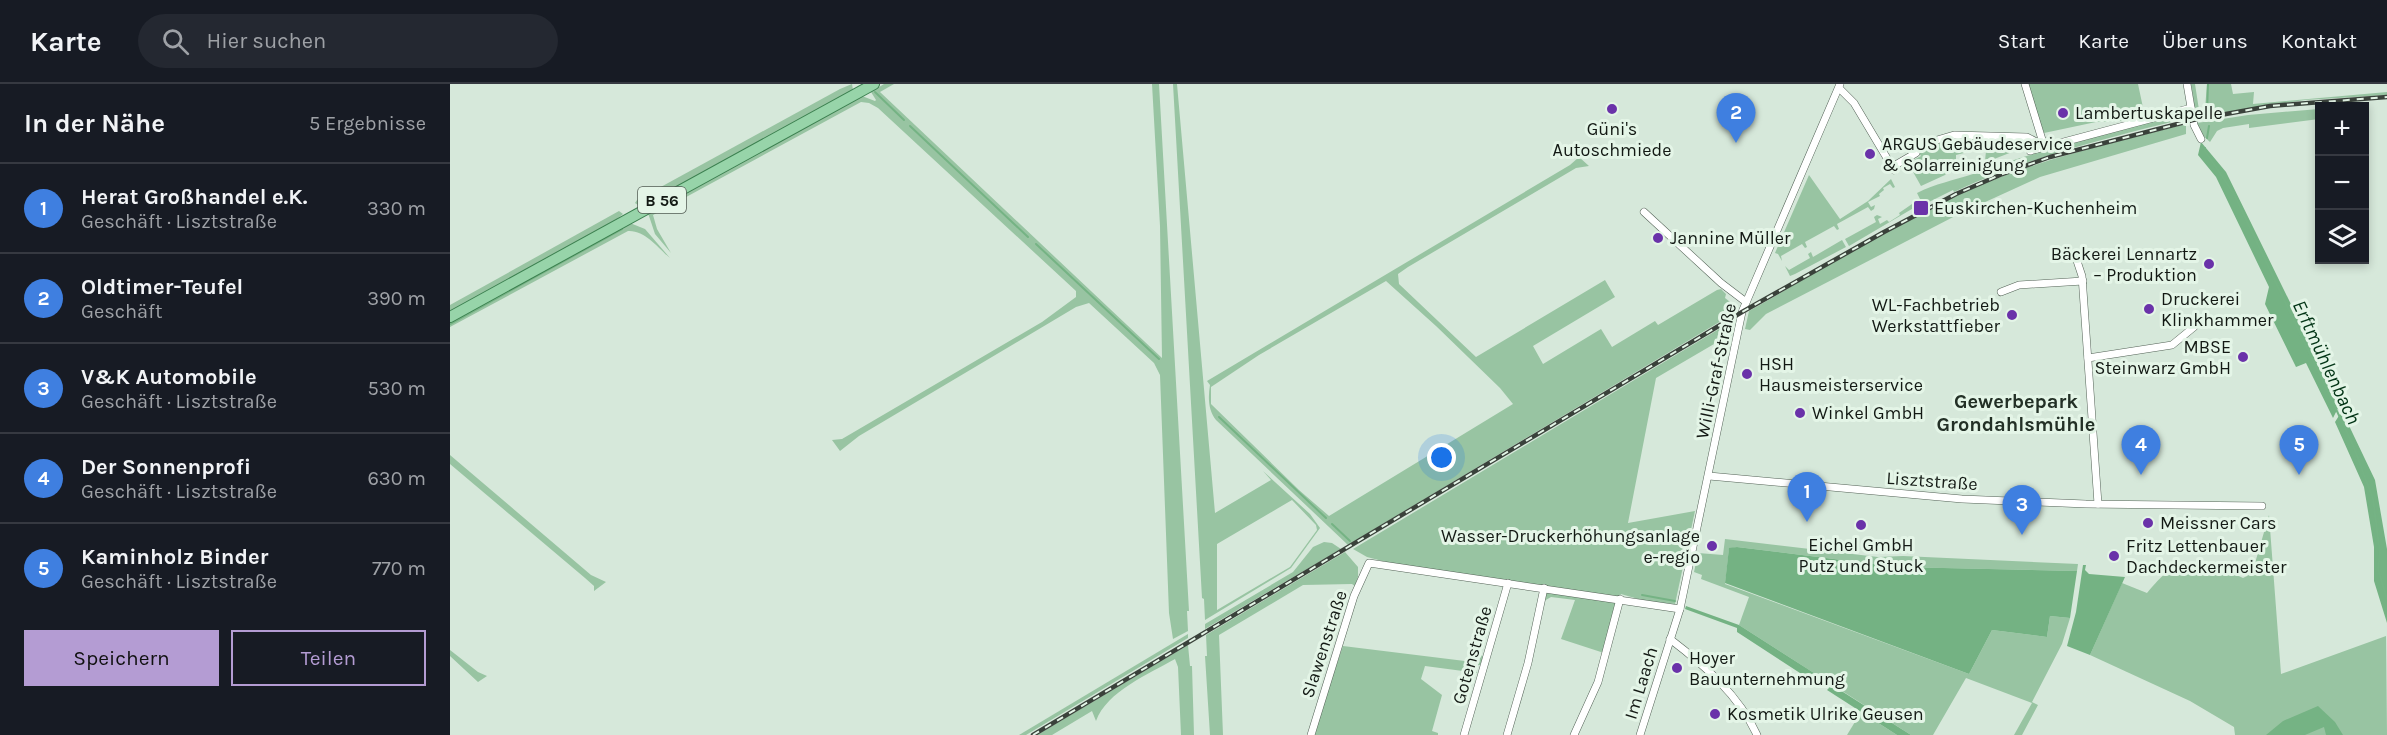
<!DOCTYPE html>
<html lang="de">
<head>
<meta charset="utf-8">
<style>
  :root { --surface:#171b24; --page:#242831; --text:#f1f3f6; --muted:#9ea1a6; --line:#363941; --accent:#b49cd3 }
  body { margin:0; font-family:Karla,sans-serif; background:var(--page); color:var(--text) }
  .controls { position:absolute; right:18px; top:18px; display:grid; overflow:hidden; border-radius:0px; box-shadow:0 3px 9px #0003 }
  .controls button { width:54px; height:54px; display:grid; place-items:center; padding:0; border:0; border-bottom:2px solid var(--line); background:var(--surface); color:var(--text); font:30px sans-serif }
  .you { position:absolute; left:992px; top:374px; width:21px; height:21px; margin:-15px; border:4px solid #fff; border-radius:50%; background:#1a73e8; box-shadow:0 0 0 9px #1a73e833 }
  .badge { display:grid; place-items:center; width:39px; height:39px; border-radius:50%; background:var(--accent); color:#fff; font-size:20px; font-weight:700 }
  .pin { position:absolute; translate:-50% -50px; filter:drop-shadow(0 2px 3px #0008) }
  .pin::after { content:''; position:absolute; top:32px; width:21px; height:18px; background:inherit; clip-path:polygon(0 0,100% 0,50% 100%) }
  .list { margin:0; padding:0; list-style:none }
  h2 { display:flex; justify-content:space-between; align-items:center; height:78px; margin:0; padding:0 24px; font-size:26px }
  h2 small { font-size:20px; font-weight:400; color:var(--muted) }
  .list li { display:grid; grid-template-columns:39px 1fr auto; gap:18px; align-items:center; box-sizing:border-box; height:90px; padding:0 24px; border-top:2px solid var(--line) }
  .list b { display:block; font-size:22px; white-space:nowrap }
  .list p { margin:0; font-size:20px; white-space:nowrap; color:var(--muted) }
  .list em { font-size:20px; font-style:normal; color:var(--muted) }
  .actions { display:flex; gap:12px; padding:18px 24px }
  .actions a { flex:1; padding:14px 0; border:2px solid var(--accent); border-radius:0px; text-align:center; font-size:21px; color:var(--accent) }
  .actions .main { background:var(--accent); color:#111 }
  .icon { flex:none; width:33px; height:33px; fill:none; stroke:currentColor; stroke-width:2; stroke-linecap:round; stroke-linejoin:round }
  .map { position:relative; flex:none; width:1937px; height:651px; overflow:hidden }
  header { display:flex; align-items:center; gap:36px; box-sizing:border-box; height:84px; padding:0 30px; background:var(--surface); border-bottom:2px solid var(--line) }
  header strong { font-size:28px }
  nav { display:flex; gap:33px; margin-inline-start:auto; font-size:21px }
  .search { width:420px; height:54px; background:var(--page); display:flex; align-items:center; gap:15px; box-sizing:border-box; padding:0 21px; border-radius:33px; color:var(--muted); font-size:22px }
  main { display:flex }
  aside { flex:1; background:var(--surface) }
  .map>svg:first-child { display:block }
  .green { fill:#98c4a2; fill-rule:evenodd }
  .forest { fill:#74b283 }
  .water { fill:#75b384 }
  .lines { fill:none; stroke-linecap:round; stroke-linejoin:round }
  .stream { stroke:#75b384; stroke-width:2 }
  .minor-casing { stroke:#536256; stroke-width:8 }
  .primary-casing { stroke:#3c8050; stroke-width:12 }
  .minor { stroke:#fff; stroke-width:7 }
  .primary { stroke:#97d4a9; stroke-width:10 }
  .rail-casing { stroke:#3a423b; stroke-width:4.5 }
  .rail { stroke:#e4f5e7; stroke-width:2; stroke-dasharray:7; stroke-linecap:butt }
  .poi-dot { fill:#6a32a9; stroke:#e4f5e7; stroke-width:2 }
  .labels { text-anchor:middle; stroke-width:6; stroke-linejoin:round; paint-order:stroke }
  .shield { fill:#e4f5e7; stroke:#525b53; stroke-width:1.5 }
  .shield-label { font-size:16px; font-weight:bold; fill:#131914 }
  .poi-label { font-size:18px; fill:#131914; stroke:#e4f5e7; text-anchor:start }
  .street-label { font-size:18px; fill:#131914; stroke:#e4f5e7 }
  .water-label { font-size:20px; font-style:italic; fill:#023415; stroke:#e4f5e7 }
  .neighbourhood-label { font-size:20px; font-weight:bold; fill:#233026; stroke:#e4f5e7 }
</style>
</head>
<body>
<header>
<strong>Karte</strong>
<div class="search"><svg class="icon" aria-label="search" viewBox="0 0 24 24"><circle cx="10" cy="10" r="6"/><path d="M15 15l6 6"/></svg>Hier suchen</div>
<nav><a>Start</a><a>Karte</a><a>Über uns</a><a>Kontakt</a></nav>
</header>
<main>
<aside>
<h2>In der Nähe<small>5 Ergebnisse</small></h2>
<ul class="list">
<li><span class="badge" style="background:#3f7fe0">1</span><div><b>Herat Großhandel e.K.</b><p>Geschäft · Lisztstraße</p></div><em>330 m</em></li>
<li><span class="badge" style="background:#3f7fe0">2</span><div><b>Oldtimer-Teufel</b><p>Geschäft</p></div><em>390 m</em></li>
<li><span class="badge" style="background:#3f7fe0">3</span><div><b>V&amp;K Automobile</b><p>Geschäft · Lisztstraße</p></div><em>530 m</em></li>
<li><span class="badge" style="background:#3f7fe0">4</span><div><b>Der Sonnenprofi</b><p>Geschäft · Lisztstraße</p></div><em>630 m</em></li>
<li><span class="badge" style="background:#3f7fe0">5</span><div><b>Kaminholz Binder</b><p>Geschäft · Lisztstraße</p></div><em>770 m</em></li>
</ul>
<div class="actions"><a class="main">Speichern</a><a>Teilen</a></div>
</aside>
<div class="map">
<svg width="1937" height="651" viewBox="0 0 1937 651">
  <rect width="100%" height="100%" fill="#d6e8da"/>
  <!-- green -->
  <g class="green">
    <path d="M402,0L403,6L195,120L188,121L185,119L187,116L390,5Z"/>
    <path d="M434,0H444L430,8L712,274L710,142L702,0H709L739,527H737L738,547L723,555L719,529L710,291L704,279L639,219L626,223L409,352L390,367L382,356L392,355L592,238L626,213V207L428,24L419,19L411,18L203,131L207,145L221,169L205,150L198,129L412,12L425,17L426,16L421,8Z"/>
    <path d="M723,0H727L765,429L821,396L813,387L860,430L870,444L841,484L755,536L754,515L752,514ZM842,416L866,441L867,446L840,483L767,526V460Z"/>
    <path d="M1577,0H1688L1695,33L1663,38H1646L1594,49Z"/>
    <path d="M1741,0H1745L1749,26L1755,25L1757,0H1781L1783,10L1804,8L1803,20L1937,8V11L1855,16L1747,33L1746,32Z"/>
    <path d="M1869,25V35L1799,44V40L1773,44L1767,47L1760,58L1751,50L1747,39L1798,31Z"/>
    <path d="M1728,30L1734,31L1737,34C1658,54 1578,73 1504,108L1503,106L1473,121L1467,109C1485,100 1504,96 1523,90C1590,66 1659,48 1728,30Z"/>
    <path d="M1736,40V50L1590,93L1509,130L1316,230L1300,246L1295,245L1299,227C1375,184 1451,134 1531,101C1597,73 1667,58 1736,40Z"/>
    <path d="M1485,52L1487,59L1504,54L1535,55L1537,64L1552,63L1551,55L1578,56L1580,61L1539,77H1535L1536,67L1533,62H1520L1514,69L1506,71V79L1495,91L1471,102L1458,79L1471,72L1465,63Z"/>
    <path d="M1129,73L1139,82L1126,84L958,183L948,190L949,200L1026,273L1155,196L1165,213L1083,262L1093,280L1151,245L1162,263L1205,237L1208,241L1267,206L1271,205L1276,210L1275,214L1284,221L1286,228L898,461L766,336C758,326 758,313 760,301L757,297L1120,81ZM936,197L986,242L1050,304L1063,320L879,432L849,406L761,320V303L809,271Z"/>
    <path d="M1359,91L1390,135L1418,117L1441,95L1445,103L1443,104L1440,100L1433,104L1434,106L1429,110L1430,112L1418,118L1421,123L1425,121L1424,125L1421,127L1418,123L1387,140L1389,145L1387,146L1384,142L1355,158L1357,163L1355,164L1352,160L1331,172L1332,177L1328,170L1325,169Z"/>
    <path d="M1462,120L1463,123L1467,122L1399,162L1395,155L1426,138L1424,133L1427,131L1432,133L1428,135L1430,140L1437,136L1439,138L1450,131L1449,129Z"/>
    <path d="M169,127L173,130L167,135L0,227V221Z"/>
    <path d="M180,139L195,145L220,174C208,164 195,146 178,147L0,243V238L17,228Z"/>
    <path d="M1392,156L1396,163L1345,190L1340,192L1335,182L1339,186L1360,174L1358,170L1361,168L1363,173Z"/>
    <path d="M1284,236L1281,253H1276L1206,294L1178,439L1245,427L1225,520L1195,517L1171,510L1170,513L940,479L917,473L903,465Z"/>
    <path d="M0,371L141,491L156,498L144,507V502L135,494L0,380Z"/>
    <path d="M1819,431L1831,590L1936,552L1937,651H1785L1784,643L1740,617L1640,571L1672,499L1697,509C1705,500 1717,484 1729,482C1751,476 1773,485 1793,494L1797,492L1800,484L1803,486Z"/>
    <path d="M1275,455L1428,473L1453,472L1628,480L1627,487L1448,483L1287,463L1279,465L1275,500L1519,590L1542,546L1597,553L1600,532L1620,534L1612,560L1582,618L1588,621L1572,651H1564L1582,619L1516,594L1483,651H1461L1289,541L1299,513L1251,495L1252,491L1244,488L1248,469L1273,471Z"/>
    <path d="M874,458L882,459L891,465L755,545V540L843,488L863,463Z"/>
    <path d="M895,468L908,483V493L905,502L902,500L853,501L769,551L773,651H760L755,572H757L756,551Z"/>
    <path d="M1099,507L1164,518L1166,521L1154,569L1111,555L1125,516L1101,513L1094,517L1096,509Z"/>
    <path d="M738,550V554L576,651H569Z"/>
    <path d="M738,561L740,582H742L744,651H731L728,583L725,575C699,590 657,607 646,637L642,627L602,651H587Z"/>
    <path d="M893,562L1023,578L1032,571L1033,574L1030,581L1019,582L1028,589L975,582L971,595L992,611L982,647L988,649V651H865L864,647Z"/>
    <path d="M0,566L28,588L37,592L28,598L0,572Z"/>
    <path d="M1411,628L1447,651H1397Z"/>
  </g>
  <!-- forest -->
  <g class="forest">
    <path d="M1751,58L1776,88L1890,320L1883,334L1856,279L1846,283L1815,220L1819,203L1766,93L1748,71Z"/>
    <path d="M1892,327L1925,396L1937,465V539L1924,497V463L1914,403L1885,338Z"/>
    <path d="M1287,463L1448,483L1627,487L1620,534L1600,532L1597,553L1542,546L1519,590L1275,499L1279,464Z"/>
    <path d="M1633,481H1636L1635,486L1639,490L1675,493L1640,571L1617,562L1626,528Z"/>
    <path d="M1236,522L1289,541L1375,596L1370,602L1287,548V544L1235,525Z"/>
    <path d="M1382,601L1461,651H1447L1377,606Z"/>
  </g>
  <!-- water -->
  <path class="water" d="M1868,622L1885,638L1893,651H1876L1874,643L1855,651H1816L1833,637Z"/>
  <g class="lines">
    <!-- stream -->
    <g class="stream">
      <path d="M425,8L454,36"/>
      <path d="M1757,29L1758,0"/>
      <path d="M460,42L578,153"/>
      <path d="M1757,54L1759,42"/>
      <path d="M1755,64V67L1784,110L1903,361L1923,415L1930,469L1928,485L1937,515"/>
      <path d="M586,160L709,275"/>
      <path d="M0,240L172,145"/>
      <path d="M769,333L876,434"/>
      <path d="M882,440L900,457"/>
      <path d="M1192,511L1225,517"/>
      <path d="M1305,554L1453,651"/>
    </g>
    <!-- minor casing -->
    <g class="minor-casing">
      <g id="minor">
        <path d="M1575,0L1594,62"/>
        <path d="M1737,0L1744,41L1751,55"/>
        <path d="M1389,4L1404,19L1444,86"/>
        <path d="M1487,56L1504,51L1577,53L1594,62"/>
        <path d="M1580,67L1741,24"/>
        <path d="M1442,83L1466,69"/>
        <path d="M1194,128L1271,199L1296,218"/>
        <path d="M1626,174L1632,192L1648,420"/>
        <path d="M1551,208L1569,201L1633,197"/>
        <path d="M1638,274L1722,261L1744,243"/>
        <path d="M1259,392L1512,415L1636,420L1812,422"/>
        <path d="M1220,555C1254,581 1289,611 1307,651"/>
        <path d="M861,651L904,512L919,479L1230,525"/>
        <path d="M1014,651L1058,499"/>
        <path d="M1057,651L1078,579L1094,504"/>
        <path d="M1124,651L1148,598L1170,515"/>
        <path d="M1190,651L1230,525L1292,228L1390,0"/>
      </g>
    </g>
    <!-- primary casing -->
    <g class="primary-casing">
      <path id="primary" d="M0,233L424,0"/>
    </g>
    <!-- minor -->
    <use href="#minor" class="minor"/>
    <!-- primary -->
    <use href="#primary" class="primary"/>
    <!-- rail casing -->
    <g class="rail-casing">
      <path id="rail" d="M583,651L1292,228L1434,148L1506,110L1550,91L1600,73L1743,36L1820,22L1937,13"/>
    </g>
    <!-- rail -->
    <use href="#rail" class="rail"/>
  </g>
  <!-- markers -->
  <g class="poi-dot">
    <circle cx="1162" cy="25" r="6"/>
    <circle cx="1613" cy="29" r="6"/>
    <circle cx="1420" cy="70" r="6"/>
    <rect x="1463" y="116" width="16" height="16" rx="3"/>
    <circle cx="1208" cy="154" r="6"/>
    <circle cx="1759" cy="180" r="6"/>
    <circle cx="1699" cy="225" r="6"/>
    <circle cx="1562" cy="231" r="6"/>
    <circle cx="1793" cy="273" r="6"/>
    <circle cx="1297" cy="290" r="6"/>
    <circle cx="1350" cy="329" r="6"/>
    <circle cx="1698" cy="439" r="6"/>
    <circle cx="1411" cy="441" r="6"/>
    <circle cx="1262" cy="462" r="6"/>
    <circle cx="1664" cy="472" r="6"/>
    <circle cx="1227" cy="584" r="6"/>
    <circle cx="1265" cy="630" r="6"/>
  </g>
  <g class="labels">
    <!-- shield labels -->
    <rect class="shield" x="188" y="103" width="48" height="26" rx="4.5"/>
    <g class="shield-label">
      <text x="212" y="122">B 56</text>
    </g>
    <!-- poi labels -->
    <g class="poi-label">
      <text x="1625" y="35">Lambertuskapelle</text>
      <text x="1162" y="51" text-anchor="middle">Güni's<tspan x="1162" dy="21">Autoschmiede</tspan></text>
      <text x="1432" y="66">ARGUS Gebäudeservice<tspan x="1432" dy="21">&amp; Solarreinigung</tspan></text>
      <text x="1484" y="130">Euskirchen-Kuchenheim</text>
      <text x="1220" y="160">Jannine Müller</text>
      <text x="1747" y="176" text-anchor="end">Bäckerei Lennartz<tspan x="1747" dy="21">– Produktion</tspan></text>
      <text x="1711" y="221">Druckerei<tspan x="1711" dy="21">Klinkhammer</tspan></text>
      <text x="1550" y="227" text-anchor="end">WL-Fachbetrieb<tspan x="1550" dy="21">Werkstattfieber</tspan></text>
      <text x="1781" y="269" text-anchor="end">MBSE<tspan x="1781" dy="21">Steinwarz GmbH</tspan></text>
      <text x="1309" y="286">HSH<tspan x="1309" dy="21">Hausmeisterservice</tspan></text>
      <text x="1362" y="335">Winkel GmbH</text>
      <text x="1710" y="445">Meissner Cars</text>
      <text x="1250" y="458" text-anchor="end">Wasser-Druckerhöhungsanlage<tspan x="1250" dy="21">e-regio</tspan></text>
      <text x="1411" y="467" text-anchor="middle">Eichel GmbH<tspan x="1411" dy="21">Putz und Stuck</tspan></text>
      <text x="1676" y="468">Fritz Lettenbauer<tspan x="1676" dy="21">Dachdeckermeister</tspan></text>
      <text x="1239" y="580">Hoyer<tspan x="1239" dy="21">Bauunternehmung</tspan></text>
      <text x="1277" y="636">Kosmetik Ulrike Geusen</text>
    </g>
    <!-- street labels -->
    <g class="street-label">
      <text transform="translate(1266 287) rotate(-78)" y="6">Willi-Graf-Straße</text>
      <text transform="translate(1482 397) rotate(4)" y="6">Lisztstraße</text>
      <text transform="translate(874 560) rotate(-72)" y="6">Slawenstraße</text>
      <text transform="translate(1022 571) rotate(-74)" y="6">Gotenstraße</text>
      <text transform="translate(1191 599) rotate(-73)" y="6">Im Laach</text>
    </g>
    <!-- water labels -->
    <g class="water-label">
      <text transform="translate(1877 278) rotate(65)" y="7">Erftmühlenbach</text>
    </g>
    <!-- neighbourhood labels -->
    <g class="neighbourhood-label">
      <text x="1566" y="324">Gewerbepark<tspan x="1566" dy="23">Grondahlsmühle</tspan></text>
    </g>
  </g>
</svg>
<div class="controls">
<button>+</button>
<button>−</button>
<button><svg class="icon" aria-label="layers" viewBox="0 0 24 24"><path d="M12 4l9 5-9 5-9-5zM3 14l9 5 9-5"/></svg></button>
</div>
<div class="you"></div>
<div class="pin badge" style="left:1357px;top:438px;background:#3f7fe0">1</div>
<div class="pin badge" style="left:1286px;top:59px;background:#3f7fe0">2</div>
<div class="pin badge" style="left:1572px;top:451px;background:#3f7fe0">3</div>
<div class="pin badge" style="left:1691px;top:391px;background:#3f7fe0">4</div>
<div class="pin badge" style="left:1849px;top:391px;background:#3f7fe0">5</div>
</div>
</main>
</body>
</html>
